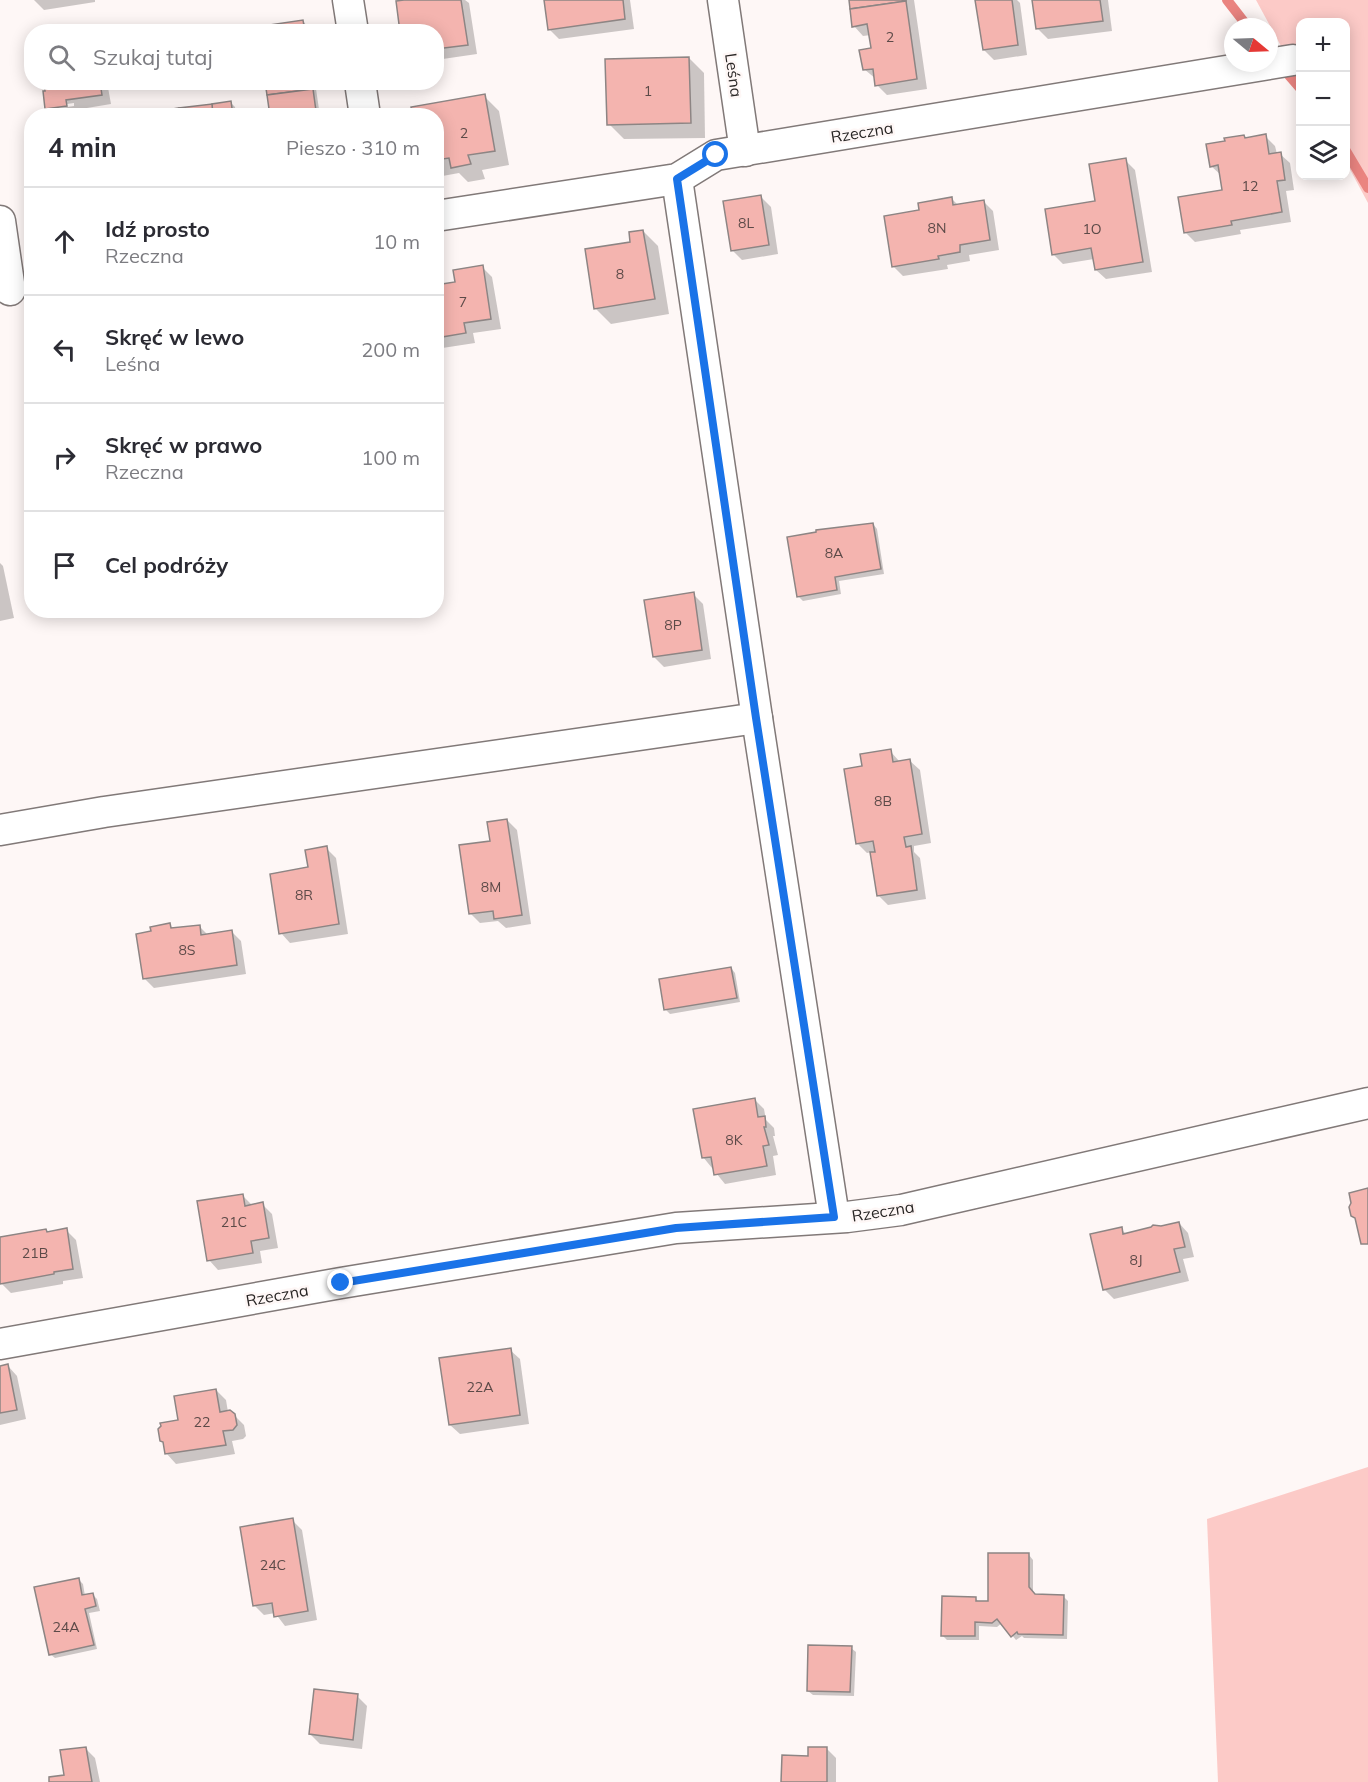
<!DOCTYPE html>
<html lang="pl">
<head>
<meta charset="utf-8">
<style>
  :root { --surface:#fff; --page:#f7f7f7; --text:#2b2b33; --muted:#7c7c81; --line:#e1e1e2 }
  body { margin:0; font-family:Mulish,sans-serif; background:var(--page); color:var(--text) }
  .controls { position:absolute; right:18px; top:18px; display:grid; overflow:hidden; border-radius:12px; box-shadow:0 3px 15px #0003 }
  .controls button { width:54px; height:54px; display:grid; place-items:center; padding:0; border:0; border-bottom:2px solid var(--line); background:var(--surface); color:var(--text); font:30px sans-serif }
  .compass { position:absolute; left:1224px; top:18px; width:54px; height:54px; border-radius:50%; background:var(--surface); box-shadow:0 3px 15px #0003; rotate:109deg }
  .stop { position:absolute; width:18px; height:18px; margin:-14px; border:4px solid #1a73e8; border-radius:50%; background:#fff }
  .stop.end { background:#1a73e8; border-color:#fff; box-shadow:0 2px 6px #0008 }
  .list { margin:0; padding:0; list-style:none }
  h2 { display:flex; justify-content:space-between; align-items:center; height:78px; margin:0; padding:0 24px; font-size:26px }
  h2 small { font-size:20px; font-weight:400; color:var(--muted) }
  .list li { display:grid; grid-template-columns:39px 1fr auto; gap:18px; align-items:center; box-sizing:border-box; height:108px; padding:0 24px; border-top:2px solid var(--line) }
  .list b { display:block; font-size:22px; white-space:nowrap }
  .list p { margin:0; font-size:20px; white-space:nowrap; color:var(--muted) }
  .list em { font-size:20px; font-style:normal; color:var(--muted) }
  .icon { flex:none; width:33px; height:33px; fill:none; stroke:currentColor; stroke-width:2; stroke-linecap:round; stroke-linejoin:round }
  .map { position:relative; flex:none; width:1368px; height:1782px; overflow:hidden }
  .search { position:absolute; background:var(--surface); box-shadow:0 3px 15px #0003; left:24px; top:24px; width:420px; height:66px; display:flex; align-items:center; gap:15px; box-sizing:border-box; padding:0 21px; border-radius:24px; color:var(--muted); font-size:22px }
  .panel { position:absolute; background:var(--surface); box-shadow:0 3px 15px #0003; left:24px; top:108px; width:420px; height:510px; border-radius:24px }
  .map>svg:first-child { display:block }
  .green { fill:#fccac7 }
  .shadow { fill:#0003; fill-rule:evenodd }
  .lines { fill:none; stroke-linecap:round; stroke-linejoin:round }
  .stream { stroke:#ea8480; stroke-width:10 }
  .building { fill:#f4b4af; stroke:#8d8584; stroke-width:1.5 }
  .street-casing { stroke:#817978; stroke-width:33 }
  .street { stroke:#fff; stroke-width:30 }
  .route { stroke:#1a73e8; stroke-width:8 }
  .labels { text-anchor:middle; stroke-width:5; stroke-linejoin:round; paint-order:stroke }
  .number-label { font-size:14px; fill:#5c4a48 }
  .street-label { font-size:16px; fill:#292625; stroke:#fef7f6 }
</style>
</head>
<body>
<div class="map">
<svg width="1368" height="1782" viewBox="0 0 1368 1782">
  <rect width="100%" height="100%" fill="#fef7f6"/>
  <!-- green -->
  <g class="green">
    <path d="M1256,0H1368V203L1346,162V22H1300V81Z"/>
    <path d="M1368,1467V1782H1218L1207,1519Z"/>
  </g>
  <!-- shadow -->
  <g class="shadow">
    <path d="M34,0H95V2L44,10Z"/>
    <path d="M414,0H465L469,3L477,54L436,60V32Z"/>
    <path d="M546,0H630L634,29L559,39L549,29Z"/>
    <path d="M850,0H914L927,89L887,95L877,85L876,79L864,69L873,49L871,35L863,36L854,26Z"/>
    <path d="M977,0H1017L1020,3L1027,55L994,60L984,50Z"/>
    <path d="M1034,0H1108L1112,31L1048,39L1038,29Z"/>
    <path d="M303,21L307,26L308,32H244Z"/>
    <path d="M689,58L704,73L705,138L624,139L609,124Z"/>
    <path d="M40,82H107L111,104L75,110L76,115L54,116L46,108L47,89ZM74,103V106L53,109V106Z"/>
    <path d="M267,82H315L320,116H271Z"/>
    <path d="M484,96L499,111L509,165L482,170L485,179L468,182L459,173L437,177L436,116Z"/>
    <path d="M230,102L235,107L236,116H151Z"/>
    <path d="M1265,136L1275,146L1277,154H1280L1290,163L1294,190L1286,191L1291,222L1240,230L1241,234L1195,242L1185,232L1224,191L1222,176L1211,166L1246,139Z"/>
    <path d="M1125,160L1135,170L1152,272L1106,279L1096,270L1094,259L1063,264L1053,254L1097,202Z"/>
    <path d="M761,197L771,207L778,254L742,260L732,250Z"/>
    <path d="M952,199L958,205L983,201L993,211L999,250L969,255L970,261L947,265L948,269L903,276L893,266Z"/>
    <path d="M643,231L658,246L669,314L611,324L596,309L632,243Z"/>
    <path d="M482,267L492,277L501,329L473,333L475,343L436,349V286L456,283Z"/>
    <path d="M873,524L877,529L884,574L839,581L841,594L803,601L798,596Z"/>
    <path d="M0,563L3,566L14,618L0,621Z"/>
    <path d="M693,594L703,604L711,659L664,667L654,657Z"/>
    <path d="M890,751L900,762L910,761L920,770L931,843L914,846V852L920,858L926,899L888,905L878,895L872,852L867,853L857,843L863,768Z"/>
    <path d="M507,820L517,830L531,924L506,928L498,921L480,923L470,913L492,842Z"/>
    <path d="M326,848L336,858L348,934L290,943L281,933L309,869Z"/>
    <path d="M169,925L174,929L199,926L208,935L231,931L241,941L246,974L154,988L144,978L153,933Z"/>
    <path d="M731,968L735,973L740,1002L670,1014L666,1010Z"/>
    <path d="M754,1099L764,1109L766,1120L774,1128L775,1136H773L778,1155L773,1156L776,1175L725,1184L703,1157Z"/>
    <path d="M242,1195L253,1206L262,1204L272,1214L278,1248L260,1251L262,1263L218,1270L209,1260Z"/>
    <path d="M1179,1223L1188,1233L1194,1257L1183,1259L1189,1281L1114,1299L1104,1289L1121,1229L1127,1235Z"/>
    <path d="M66,1230L76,1240L83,1278L63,1281V1284L11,1293L1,1283L0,1238L46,1231L48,1233Z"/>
    <path d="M510,1350L520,1359L529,1424L460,1434L450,1425Z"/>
    <path d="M8,1366L17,1376L26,1419L0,1425V1367Z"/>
    <path d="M216,1390L226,1400L228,1412L234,1415L244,1425L246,1436L243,1439L232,1441L235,1454L176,1464L167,1454L165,1444L161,1440L179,1421Z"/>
    <path d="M292,1520L302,1530L317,1620L285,1626L275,1613L264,1615L254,1605Z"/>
    <path d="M1029,1555L1033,1560V1593L1035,1595L1063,1596L1068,1601L1067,1639L1024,1638L1022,1636L1016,1640L1002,1623L997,1627L979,1626V1640H947L942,1635L975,1598L979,1602H989Z"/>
    <path d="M78,1579L83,1584L85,1596L92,1594L97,1599L100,1611L89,1613L97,1649L55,1658L50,1654Z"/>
    <path d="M851,1648L856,1652L854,1696L813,1695L808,1691Z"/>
    <path d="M357,1696L367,1706L362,1749L320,1744L310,1734Z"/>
    <path d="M85,1748L95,1758L100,1782H51L66,1776Z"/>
    <path d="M826,1748L836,1758V1782H783L809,1757Z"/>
  </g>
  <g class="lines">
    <!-- stream -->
    <g class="stream">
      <path d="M1227,0L1248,27"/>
      <path d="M1287,73L1300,88"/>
      <path d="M1346,151L1368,188"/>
    </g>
  </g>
  <!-- building -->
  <g class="building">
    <path d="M404,0H461L468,45L436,49V32H400L396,1Z"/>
    <path d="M544,0H623L625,19L548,30Z"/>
    <path d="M849,0H906V1L850,9Z"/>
    <path d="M975,0H1012L1018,45L983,50Z"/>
    <path d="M1032,0H1100L1103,21L1036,29Z"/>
    <path d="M906,1L917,79L875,86L873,69L863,70L859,50L871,48L867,24L852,27L850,9Z"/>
    <path d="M303,20L305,32H242V29Z"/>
    <path d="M689,57L691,123L607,125L605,59Z"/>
    <path d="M44,82H100L102,95L66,100L67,106L45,109L43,91H45Z"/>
    <path d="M265,82H312L313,89L267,95Z"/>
    <path d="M313,89L316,111L289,116H270L267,95Z"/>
    <path d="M485,94L495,151L468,155L471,164L451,168L449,158L436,160V116H413L411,107Z"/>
    <path d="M231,101L233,116H213L212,104Z"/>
    <path d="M212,104L213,116H179V108Z"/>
    <path d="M179,108V116H149V113Z"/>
    <path d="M1266,134L1269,154L1281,152L1285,180L1277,181L1282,212L1231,221L1232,225L1184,233L1178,197L1222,190L1218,165L1210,167L1206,144L1225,141L1224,138L1244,135L1245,138Z"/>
    <path d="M1126,158L1143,262L1095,270L1091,248L1052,255L1045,209L1095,201L1089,164Z"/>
    <path d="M761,195L769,245L731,251L723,201Z"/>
    <path d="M952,197L953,205L984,200L990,240L960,245V252L938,256L939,259L892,267L884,216L919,210L918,203Z"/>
    <path d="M643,230L655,299L594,309L585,249L630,242L629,232Z"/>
    <path d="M483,265L491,319L464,323L466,333L436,338V285L455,282L453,270Z"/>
    <path d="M873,523L881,569L835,577L837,590L797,597L787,537L816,532V530Z"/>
    <path d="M694,592L702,650L653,657L644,600Z"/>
    <path d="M891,749L893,762L910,759L922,834L904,837L906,847L911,846L917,890L877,896L870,852H875L873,841L856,844L844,769L862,766L860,754Z"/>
    <path d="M507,819L522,915L494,919L493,911L469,914L459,845L490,841L487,822Z"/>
    <path d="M327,846L339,924L279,934L270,874L308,867L305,850Z"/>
    <path d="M170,923L171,928L200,925L201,935L232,930L237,965L143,979L136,934L151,931L150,927Z"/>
    <path d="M731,967L737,998L664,1010L659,979Z"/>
    <path d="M755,1098L758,1117L765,1116L766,1127H764L769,1145L763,1146L767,1166L714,1175L711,1157L702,1158L693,1109Z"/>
    <path d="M1368,1188V1244H1361L1355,1218L1351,1216L1349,1207L1351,1203L1349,1193Z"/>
    <path d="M243,1194L245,1206L263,1202L269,1238L251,1241L253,1253L207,1261L197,1201Z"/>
    <path d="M1179,1222L1185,1247L1174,1249L1180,1272L1103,1290L1090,1234L1122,1227L1123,1234L1151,1227L1153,1225L1161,1226Z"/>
    <path d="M67,1228L73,1269L54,1272V1274L0,1284V1237L46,1229L47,1232Z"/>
    <path d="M511,1348L520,1415L449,1425L439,1358Z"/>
    <path d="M8,1364L17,1410L0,1413V1366Z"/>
    <path d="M216,1389L220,1412L230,1410L235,1414L237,1425L233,1430L223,1431L226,1445L165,1454L163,1442L160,1441L158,1429L161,1426L160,1423L178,1420L174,1396Z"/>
    <path d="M293,1518L308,1611L274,1617L272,1603L253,1606L240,1527Z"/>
    <path d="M988,1553H1029V1587L1035,1594L1064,1595L1063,1635L1018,1634L1017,1632L1011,1637L997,1619L992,1623L975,1622V1636H941L942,1596L976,1597V1601H988Z"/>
    <path d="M79,1578L82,1595L93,1593L96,1606L85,1609L94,1645L49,1655L34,1587Z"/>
    <path d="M808,1645L852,1646L850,1692L807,1691Z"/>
    <path d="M314,1689L358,1694L353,1740L309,1734Z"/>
    <path d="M86,1747L92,1782H49V1777L64,1775L60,1750Z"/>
    <path d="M808,1747H827V1782H781L782,1755L808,1756Z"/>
  </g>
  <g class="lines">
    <!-- street casing -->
    <g class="street-casing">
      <g id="street">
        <path d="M348,0L353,32"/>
        <path d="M723,0L745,151"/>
        <path d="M360,82L365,116"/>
        <path d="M677,179L757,718L834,1217"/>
        <path d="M436,216L677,179L716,155L1293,60"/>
        <path d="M0,221L10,290"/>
        <path d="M0,830L104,812L757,718"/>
        <path d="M0,1344L341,1283L676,1228L847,1217L901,1210L1368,1103"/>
      </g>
    </g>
    <!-- street -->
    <use href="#street" class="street"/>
  </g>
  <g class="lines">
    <!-- route -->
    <path class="route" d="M341,1283L676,1228L834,1217L756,718L677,179L716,155"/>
  </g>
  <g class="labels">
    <!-- number labels -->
    <g class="number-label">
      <text x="890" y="42">2</text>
      <text x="648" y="96">1</text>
      <text x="464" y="138">2</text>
      <text x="1250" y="191">12</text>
      <text x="746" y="228">8L</text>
      <text x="937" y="233">8N</text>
      <text x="1092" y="234">1O</text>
      <text x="620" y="279">8</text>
      <text x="463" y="307">7</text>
      <text x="834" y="558">8A</text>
      <text x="673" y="630">8P</text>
      <text x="883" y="806">8B</text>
      <text x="491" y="892">8M</text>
      <text x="304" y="900">8R</text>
      <text x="187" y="955">8S</text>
      <text x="734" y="1145">8K</text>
      <text x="234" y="1227">21C</text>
      <text x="35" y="1258">21B</text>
      <text x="1136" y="1265">8J</text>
      <text x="480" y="1392">22A</text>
      <text x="202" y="1427">22</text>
      <text x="273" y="1570">24C</text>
      <text x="66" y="1632">24A</text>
    </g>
    <!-- street labels -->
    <g class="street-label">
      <text transform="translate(734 75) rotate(82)" y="6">Leśna</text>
      <text transform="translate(862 132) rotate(-9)" y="6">Rzeczna</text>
      <text transform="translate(883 1211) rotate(-9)" y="6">Rzeczna</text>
      <text transform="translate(277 1295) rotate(-10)" y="6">Rzeczna</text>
    </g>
  </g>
</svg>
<div class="controls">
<button>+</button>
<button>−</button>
<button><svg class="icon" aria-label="layers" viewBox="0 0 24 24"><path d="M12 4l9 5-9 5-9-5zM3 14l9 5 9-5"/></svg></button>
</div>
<svg class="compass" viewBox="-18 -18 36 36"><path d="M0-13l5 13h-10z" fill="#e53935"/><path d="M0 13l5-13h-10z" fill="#7c7c81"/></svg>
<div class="stop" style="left:716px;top:155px"></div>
<div class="stop end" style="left:341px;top:1283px"></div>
<div class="search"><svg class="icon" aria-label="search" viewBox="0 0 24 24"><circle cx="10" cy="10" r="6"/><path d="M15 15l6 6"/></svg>Szukaj tutaj</div>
<section class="panel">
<h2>4 min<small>Pieszo · 310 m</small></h2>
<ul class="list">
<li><svg class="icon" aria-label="ahead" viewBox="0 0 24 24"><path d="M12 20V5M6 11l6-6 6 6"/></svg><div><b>Idź prosto</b><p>Rzeczna</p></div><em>10 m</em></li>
<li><svg class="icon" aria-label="left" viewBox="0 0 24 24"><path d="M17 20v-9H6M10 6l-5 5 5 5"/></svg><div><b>Skręć w lewo</b><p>Leśna</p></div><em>200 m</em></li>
<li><svg class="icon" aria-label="right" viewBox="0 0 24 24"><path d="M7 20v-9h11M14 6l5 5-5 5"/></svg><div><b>Skręć w prawo</b><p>Rzeczna</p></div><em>100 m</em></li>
<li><svg class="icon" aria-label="arrive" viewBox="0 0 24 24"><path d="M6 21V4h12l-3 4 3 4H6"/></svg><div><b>Cel podróży</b></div></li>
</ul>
</section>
</div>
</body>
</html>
